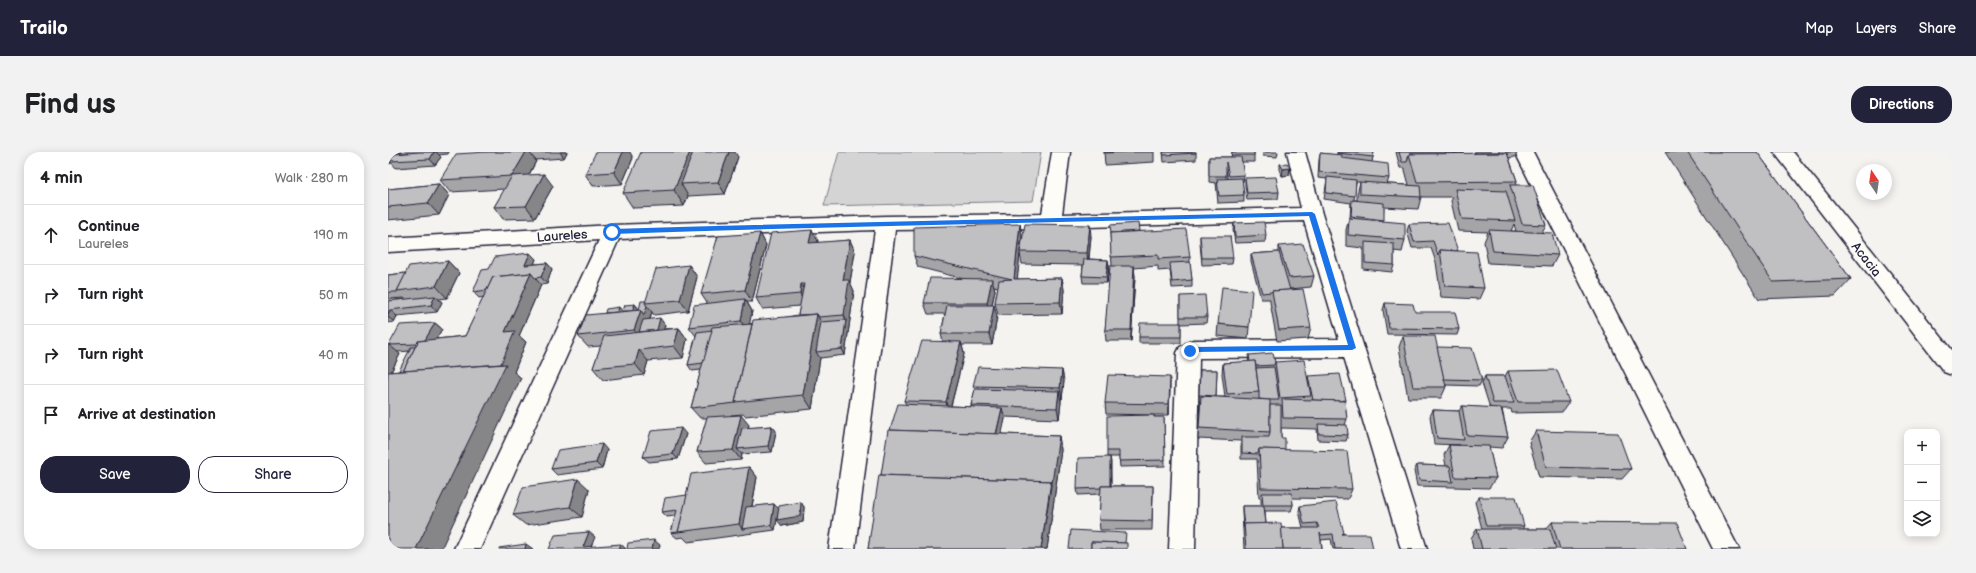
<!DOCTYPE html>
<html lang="en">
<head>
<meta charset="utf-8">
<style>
  :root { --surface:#fff; --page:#f2f2f2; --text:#202124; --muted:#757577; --line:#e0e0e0; --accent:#22223b }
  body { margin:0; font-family:"Balsamiq Sans",sans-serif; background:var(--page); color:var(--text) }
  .controls { position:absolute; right:12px; bottom:12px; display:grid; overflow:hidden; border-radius:8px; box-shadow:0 2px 10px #0003 }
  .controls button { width:36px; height:36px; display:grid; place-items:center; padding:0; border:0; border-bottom:1px solid var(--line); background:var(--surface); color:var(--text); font:20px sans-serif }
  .compass { position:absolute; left:1468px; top:12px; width:36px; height:36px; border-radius:50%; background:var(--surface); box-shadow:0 2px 10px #0003; rotate:347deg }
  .stop { position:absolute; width:12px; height:12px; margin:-9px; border:3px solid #1a73e8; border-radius:50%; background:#fff }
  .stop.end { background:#1a73e8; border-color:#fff; box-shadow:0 1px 4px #0008 }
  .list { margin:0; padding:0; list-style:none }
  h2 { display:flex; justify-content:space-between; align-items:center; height:52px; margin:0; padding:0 16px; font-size:17px }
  h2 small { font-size:13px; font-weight:400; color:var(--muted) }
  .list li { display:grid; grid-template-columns:26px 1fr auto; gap:12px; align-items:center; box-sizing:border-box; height:60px; padding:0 16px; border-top:1px solid var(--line) }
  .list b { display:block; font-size:15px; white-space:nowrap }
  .list p { margin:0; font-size:13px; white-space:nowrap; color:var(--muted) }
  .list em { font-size:13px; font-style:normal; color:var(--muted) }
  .actions { display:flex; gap:8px; padding:12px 16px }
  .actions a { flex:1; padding:9px 0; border:1px solid var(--accent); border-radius:16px; text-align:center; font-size:14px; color:var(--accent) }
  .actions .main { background:var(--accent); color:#fff }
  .icon { flex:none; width:22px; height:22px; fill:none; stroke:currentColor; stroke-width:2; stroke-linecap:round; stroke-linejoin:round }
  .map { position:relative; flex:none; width:1564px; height:397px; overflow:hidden; border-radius:16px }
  header { display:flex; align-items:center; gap:24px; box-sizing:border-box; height:56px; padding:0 20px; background:var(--accent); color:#fff }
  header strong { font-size:19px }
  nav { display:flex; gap:22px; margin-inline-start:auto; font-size:14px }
  .intro { display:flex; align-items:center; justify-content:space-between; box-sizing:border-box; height:96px; padding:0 24px }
  h1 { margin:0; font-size:28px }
  .button { padding:10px 18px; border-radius:16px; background:var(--accent); color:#fff; font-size:14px; font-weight:700 }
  main { display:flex; gap:24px; padding:0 24px }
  aside { flex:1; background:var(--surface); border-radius:16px; box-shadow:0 2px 10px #0003 }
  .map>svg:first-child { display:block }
  .green { fill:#d5d4d5; stroke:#7c7b88 }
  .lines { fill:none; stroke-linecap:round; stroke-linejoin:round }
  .street-casing { stroke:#22223b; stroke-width:3 }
  .street { fill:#fdfcf7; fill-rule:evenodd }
  .wall { fill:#a5a4a7; stroke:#22223b; fill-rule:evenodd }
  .shaded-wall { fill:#868688; stroke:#22223b }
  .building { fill:#c0bfc2; stroke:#22223b }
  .route { fill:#1a73e8 }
  .labels { text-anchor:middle; stroke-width:3.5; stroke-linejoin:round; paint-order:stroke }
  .street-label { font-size:13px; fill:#22223b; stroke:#fdfcf7 }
</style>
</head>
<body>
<header>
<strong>Trailo</strong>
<nav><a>Map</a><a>Layers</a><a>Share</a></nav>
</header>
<div class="intro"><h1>Find us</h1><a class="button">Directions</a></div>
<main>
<aside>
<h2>4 min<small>Walk · 280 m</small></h2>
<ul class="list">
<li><svg class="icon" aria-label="ahead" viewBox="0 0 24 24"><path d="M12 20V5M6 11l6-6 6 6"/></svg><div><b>Continue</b><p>Laureles</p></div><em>190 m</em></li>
<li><svg class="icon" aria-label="right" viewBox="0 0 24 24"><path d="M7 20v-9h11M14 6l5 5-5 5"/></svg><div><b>Turn right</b></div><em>50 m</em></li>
<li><svg class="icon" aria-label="right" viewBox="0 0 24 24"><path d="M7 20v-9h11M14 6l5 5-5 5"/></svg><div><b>Turn right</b></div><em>40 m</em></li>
<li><svg class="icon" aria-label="arrive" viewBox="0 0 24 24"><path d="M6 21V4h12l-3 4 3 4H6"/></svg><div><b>Arrive at destination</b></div></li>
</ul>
<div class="actions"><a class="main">Save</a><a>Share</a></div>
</aside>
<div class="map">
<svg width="1564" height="397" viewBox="0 0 1564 397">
  <rect width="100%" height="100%" fill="#f4f3ef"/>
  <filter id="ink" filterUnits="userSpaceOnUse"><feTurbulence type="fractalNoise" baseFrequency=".025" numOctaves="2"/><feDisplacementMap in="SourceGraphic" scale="8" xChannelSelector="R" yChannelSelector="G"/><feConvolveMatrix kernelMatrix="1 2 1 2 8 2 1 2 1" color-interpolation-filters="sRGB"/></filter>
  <g filter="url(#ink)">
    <!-- green -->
    <path class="green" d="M451,0H653L645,49L436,54Z"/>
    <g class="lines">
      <!-- street casing -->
      <g class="street-casing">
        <g id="street">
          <path d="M0,0H13L6,9L0,11Z"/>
          <path d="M664,0H682L674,62L913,56L899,0H917L934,62L1039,397H1013L956,205L811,206L807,397H781L789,201L792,195L805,188L951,187L916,69L663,76L507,78L467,397H441L487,78L231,87L92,397H66L211,88L0,100V86L224,73L498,64L654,62Z"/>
          <path d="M1127,0H1145L1351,397H1325Z"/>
          <path d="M1386,0H1405L1564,198V223L1556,220Z"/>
        </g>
      </g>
      <!-- street -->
      <use href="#street" class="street"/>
    </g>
    <!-- wall -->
    <g class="wall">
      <path d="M8,0H61L60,2L50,3L53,5L47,13L8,16L2,9L9,1Z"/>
      <path d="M98,0H179L176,6L147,8L148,9L141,23L165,34L147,66L115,67L106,55L117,37L62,40L52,28Z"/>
      <path d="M716,0H766V10L717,13Z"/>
      <path d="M775,0H808V8L776,10Z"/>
      <path d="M844,0H866V10H854L856,23L855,30H854L856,43V50L830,51L828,31L821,30V5H843ZM838,19L840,27H838Z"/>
      <path d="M875,0H890L889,5L875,4Z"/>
      <path d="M949,0H986L984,10L1001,26L999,32L1021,33L1017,18V16H1012L1008,0H1075L1076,2H1086V0H1129L1127,5L1121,6L1129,29L1128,33L1158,73L1154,80L1170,103L1164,114L1100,111L1096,90L1100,80L1070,79L1063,49L1065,45H1033L1030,57L996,55L995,69L1017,88L1014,100L1006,99V113L1004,120L975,117V96L958,94V78L961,66H962L963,51L936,47L939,27L930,26L931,8L932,1L949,3ZM968,30H972L969,42V48H966ZM1126,72L1128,79H1123Z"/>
      <path d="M1277,0H1369L1463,127L1447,144L1371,147Z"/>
      <path d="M350,5L337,42L300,44L296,54L245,56L235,41Z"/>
      <path d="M245,6L234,32L205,34L197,22Z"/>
      <path d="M892,12L902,16L901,23L894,24L892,18Z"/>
      <path d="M857,26L891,40L890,47L859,48L857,33Z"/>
      <path d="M51,32L61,43L51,63L0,68V37Z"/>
      <path d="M846,71L878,83L877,90L847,91L845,78Z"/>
      <path d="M632,72L634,84L633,91L703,84L701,107L720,108L721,114L719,131H695L694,124L695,113L634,112L632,102L629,127L674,126L676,138L674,162L610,163L607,151L610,135L606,134L607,138L604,153L609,165L604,193H574L576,202L563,254L584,255L583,253L587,238L585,234L674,218L676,229L674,247H673V250L671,267L616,265L617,267L613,282L671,284L673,298L659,397H480L493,323L502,278L518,252L516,249L555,190L553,182L557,162H540L536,151L576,127L530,115L526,104Z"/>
      <path d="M1021,72L1070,99L1096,136L1091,147L1053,145L1048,110L1043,96H1024L1019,79Z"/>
      <path d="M424,78L430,89L429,91L462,88L467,100L462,130L466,139L457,203L432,206L424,257L357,264L355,262L343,263L361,273L360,276L384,274L388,279L384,300L354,302L353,308L318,311L309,300L319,266H312L303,256L313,218L304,219L300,213L308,184L301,175L319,151L313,142L372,81L378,93L364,150H359L364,159L361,172L410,163L412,154L374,157L368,146Z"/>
      <path d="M751,79L802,105V110L804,128V135L784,136L782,118L770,119V114L746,116L747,125L743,189H718L717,178L724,114L722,81Z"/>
      <path d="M812,84L845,106L844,112L814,113L812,91Z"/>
      <path d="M891,94L926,124L923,135L902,137L923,176L920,187L889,189L882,150V147H873L863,109V102L891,100Z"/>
      <path d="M148,107L146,112L159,111L164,117L159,132L152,133H153L131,184L138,190L126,220L133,226L0,397L1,193L47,171L54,177L48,187L77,184L96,145L91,146L85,140L101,117ZM22,199L11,219L3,220L12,202L9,200Z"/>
      <path d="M60,109L71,121L59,146L51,147L54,150L49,160L9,164L6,170L0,171V149L17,147L16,146L0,147V123L18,121Z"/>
      <path d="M301,113L309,125L300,159L266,163L264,160L262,168L277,173L275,177L291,176L299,187L295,206L260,209L256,223L215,228L205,216L213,194L200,195L190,184L217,161L234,160L247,152L251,157L258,149Z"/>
      <path d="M792,144L819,165L818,171L793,172V191H751V185L792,171Z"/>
      <path d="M997,151L1071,177L1069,183L999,182L995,158Z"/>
      <path d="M830,172L861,175L860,187L829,184Z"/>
      <path d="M1015,184L1049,195L1094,228L1091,234L1058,233V235L1053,246H1020L1011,195Z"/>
      <path d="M861,203L887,210L920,228V224L958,248L957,252L959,267L957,273L960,283L958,289L930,288L929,277L893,276V286L897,298L964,337L960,347L904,346L905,353L903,359H877L878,372L893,376H915L911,359L912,354L956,381V382L985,397H945L943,387L933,388L934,397H856L854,360V354H873V346H871L869,307H853V289L810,287L812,249H811L812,218H829L828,245H837L834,222L835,211L860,210Z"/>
      <path d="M1120,219L1181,250L1174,260L1124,261L1123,257H1114L1120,285L1114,296L1101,295L1108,326L1101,336L1029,334L1026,319L1029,313L1058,314L1056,303L1061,293H1072L1046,292L1042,264L1045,258L1071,259L1074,254L1102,256L1094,231L1097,224H1117Z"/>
      <path d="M782,236L781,263H766V265H776L777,314L732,315L731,305H719V299L765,263L718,262L717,251Z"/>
      <path d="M1148,279L1243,317L1234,327L1151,325L1141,290Z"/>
      <path d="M298,282L290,307L261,310L255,305Z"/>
      <path d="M219,298L214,317L169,323L163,317Z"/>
      <path d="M722,305L723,334H765V344L764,378H712L711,368L713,342L690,343L689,337Z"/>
      <path d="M361,315L369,325L364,355L386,352L390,357L413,350L416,355L415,370L394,374L390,359L387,378L300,390L295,385L289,386L283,381L287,364L279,365L274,360L299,343Z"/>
      <path d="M201,337L194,365L138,373L125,363Z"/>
      <path d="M1091,345L1136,374L1134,377H1158L1164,370L1299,397H1085L1083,386L1089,377H1094L1087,350Z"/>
    </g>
    <!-- shaded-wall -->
    <g class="shaded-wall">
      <path d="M46,0H48L53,5L47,13L42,7Z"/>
      <path d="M138,0H141L148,9L134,36L124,24Z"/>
      <path d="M172,0H179L176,6Z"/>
      <path d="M235,0H242L245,6L234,32L226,20Z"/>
      <path d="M302,0H317L293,32L300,44L296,54L286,38Z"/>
      <path d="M341,0H347L350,5L337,42L330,30Z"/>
      <path d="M902,16L901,23L894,24L895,17Z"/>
      <path d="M156,22L165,34L147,66L138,54Z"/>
      <path d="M51,32L61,43L51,63L40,51Z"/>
      <path d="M632,72L634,84L632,100V102L628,139L626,127Z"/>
      <path d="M702,73L703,84L700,113L699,101Z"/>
      <path d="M424,78L430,89L427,103L421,91Z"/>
      <path d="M372,81L378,93L364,150L357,138Z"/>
      <path d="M462,88L467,100L462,130L466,139L457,203L454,197L458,168L456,163L455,128Z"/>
      <path d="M142,101L148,107L143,120L137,113Z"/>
      <path d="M720,108L721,114L719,131L718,125Z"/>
      <path d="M60,109L71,121L59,146L48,134Z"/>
      <path d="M159,111L164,117L159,132L153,125Z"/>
      <path d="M301,113L309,125L300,159L292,148Z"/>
      <path d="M746,114L747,125L743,189V178Z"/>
      <path d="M143,121L153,133L131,184L138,190L126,220L133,226L53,397H28L113,212L117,180Z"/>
      <path d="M674,126L676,138L674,162L672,150Z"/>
      <path d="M604,127L607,138L602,162L599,151Z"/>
      <path d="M413,132L419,143L417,154L412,142Z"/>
      <path d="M47,144L54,150L49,160L43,153Z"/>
      <path d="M357,147L364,159L360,180L353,169Z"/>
      <path d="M247,152L251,158L242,165Z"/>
      <path d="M606,153L609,165L604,193L601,182Z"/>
      <path d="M259,154L264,160L255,189L246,178L253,158Z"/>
      <path d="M231,155L236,161L227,166Z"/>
      <path d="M2,158L9,164L6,170L0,165V162Z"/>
      <path d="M429,162L436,177L428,200L432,206L424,257L415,243Z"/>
      <path d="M272,166L277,173L273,186L268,180Z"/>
      <path d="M47,171L54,177L42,197L35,191Z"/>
      <path d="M291,176L299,187L295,206L286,194Z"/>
      <path d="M573,190L576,202L561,261L558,250Z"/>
      <path d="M0,192L12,202L0,226Z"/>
      <path d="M251,198L260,209L256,223L247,212Z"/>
      <path d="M674,218L676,229L674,247L672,236Z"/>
      <path d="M782,225V236L781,263V252Z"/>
      <path d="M671,239L673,250L671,267L669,256Z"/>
      <path d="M614,256L617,267L611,294L608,283Z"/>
      <path d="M353,263L361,273L355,296L349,297L354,302L353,308L345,298Z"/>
      <path d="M384,274L388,279L384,300L380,294Z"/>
      <path d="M293,276L298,282L290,307L285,302Z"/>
      <path d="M671,284L673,298L659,397H653Z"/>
      <path d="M214,292L219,298L214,317L208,311Z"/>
      <path d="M722,305L723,310V341L722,336Z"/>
      <path d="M361,315L369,325L360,376L354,377L351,372Z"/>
      <path d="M190,327L201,337L194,365L182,355Z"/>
      <path d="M413,350L416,355L415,370L394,374L389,368Z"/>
      <path d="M386,352L391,357L387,378L383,373Z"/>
      <path d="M201,380L207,385L202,397L195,395Z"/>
      <path d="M266,388L272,393L271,397H264Z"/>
      <path d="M138,392L145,397H137Z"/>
      <path d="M233,392L238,397H231Z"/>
    </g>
    <!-- building -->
    <g class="building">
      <path d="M31,0H46L42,7L2,9L7,2Z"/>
      <path d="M99,0H138L124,24L52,28L68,2Z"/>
      <path d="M208,0H235L226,20L197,22Z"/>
      <path d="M253,0H302L286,38L235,41Z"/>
      <path d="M305,0H341L330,30L293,32Z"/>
      <path d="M716,0H738L716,1Z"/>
      <path d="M775,0H808V1L776,3Z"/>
      <rect x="844" y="0" width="22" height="3"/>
      <path d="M950,0H986L985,5L949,1Z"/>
      <path d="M1011,0H1075L1076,2H1021L1019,10H1014Z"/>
      <path d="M1087,0H1111L1112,1L1087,2Z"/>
      <path d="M1299,0H1369L1463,127L1385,130Z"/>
      <path d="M932,1L954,3V6L1000,12L1001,26L931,20Z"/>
      <path d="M1119,1L1129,29L1029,30L1021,2Z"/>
      <path d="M821,5H853L856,23L841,24L838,10V24H821Z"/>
      <path d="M899,11L902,16L895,17L892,12Z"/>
      <path d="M156,22L138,54L106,55L124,24Z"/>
      <path d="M888,25L891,40L859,41L857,26Z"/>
      <path d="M939,25L968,28L967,44L938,41Z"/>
      <path d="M854,26L856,43L831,44L829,27Z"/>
      <path d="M972,30L1032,34L1033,45L972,42Z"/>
      <path d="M51,32L40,51L0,55V37Z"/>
      <path d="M1122,33H1145L1158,73L1134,72Z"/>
      <path d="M1067,37L1118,39L1127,69L1074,67Z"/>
      <path d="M964,48L996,51V68L963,64Z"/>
      <path d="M961,66L1017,71V88L960,83Z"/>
      <path d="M876,70L878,83L847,85L846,71Z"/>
      <path d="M750,71L751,79L723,81L722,73Z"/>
      <path d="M1060,71L1070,99L1052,98L1050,103L1045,89L1026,90L1021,72Z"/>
      <path d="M632,72L626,127L674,126L672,150L607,151L611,128L624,127L526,104V75Z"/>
      <path d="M637,72L702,73L699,101L632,100Z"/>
      <path d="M798,77L802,105L770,107V103L723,105L722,81Z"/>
      <path d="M424,78L421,91L462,88L455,128H461L456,163L431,165L429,162L410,163L416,132H413L412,142L368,146L383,81Z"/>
      <path d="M1101,78L1164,81L1170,103L1105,99Z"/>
      <path d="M372,81L357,138L313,142L330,84Z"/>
      <path d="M812,84H842L845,106H814Z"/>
      <path d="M977,90L1006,92V113L977,111Z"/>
      <path d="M915,92L926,124L901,126L891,94Z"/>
      <path d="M1052,98L1089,100L1096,136L1057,134Z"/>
      <path d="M891,100L902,138L884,139L883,140L874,141L863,102Z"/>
      <path d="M142,101L137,113L159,111L153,125L147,126L143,121L105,125L99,138L85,140L94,118L101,117L107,105Z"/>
      <path d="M696,107L720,108L718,125L694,124Z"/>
      <path d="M60,109L48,134L9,139L21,114Z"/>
      <path d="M802,110L804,128L784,130L782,111Z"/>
      <path d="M301,113L292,148L257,151L268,117Z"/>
      <path d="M722,114H746L743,178H717Z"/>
      <path d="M18,121L9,139V140H0V123Z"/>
      <path d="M143,121L117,180L127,179L113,212L15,219L30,189L77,184L105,125Z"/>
      <path d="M542,126L604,127L599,151H536Z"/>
      <path d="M834,135L864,138L861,175L830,172Z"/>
      <path d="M915,137L923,176L891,178L884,139Z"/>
      <path d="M817,143L819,165H792V144Z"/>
      <path d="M47,144L43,153L2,158L0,162V149Z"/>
      <path d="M357,147L353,169L301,175L306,153Z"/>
      <path d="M253,149H258L257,151L259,154L256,163L253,158H251Z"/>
      <path d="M997,151L1025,152L1027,160H1067L1071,177L1001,176Z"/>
      <path d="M247,152L244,159H235L237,153Z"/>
      <path d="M559,153H606L601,182H553Z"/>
      <path d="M231,155L229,160L217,161L218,157Z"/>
      <path d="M253,158L246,178L190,184L198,163Z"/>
      <path d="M429,162L415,243L347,250L365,168Z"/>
      <path d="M272,166L269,178L251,180L255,168Z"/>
      <path d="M458,168L454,197L428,200L433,170Z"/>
      <path d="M47,171L37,188L30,189L29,192L1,193L12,173Z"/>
      <path d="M752,171H793V185H751Z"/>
      <path d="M364,172L347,250L348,251L303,256L324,175Z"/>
      <path d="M291,176L286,194L251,198L247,212L205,216L216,184Z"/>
      <path d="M324,178L315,211L300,213L309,180Z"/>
      <path d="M1015,184H1047L1058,235H1025Z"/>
      <path d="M534,189L573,190L558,250L516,249Z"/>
      <path d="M23,195H27L15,219H11Z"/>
      <path d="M1049,195L1084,196L1094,228L1056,227Z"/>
      <path d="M885,201L887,210L886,213L868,214L867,209L862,210L861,203Z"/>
      <path d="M916,208L923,244L892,246L887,210Z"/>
      <path d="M867,209L871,240L839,242L835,211Z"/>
      <path d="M118,212L28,397H0V220Z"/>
      <path d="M590,215L674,218L672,236L585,234Z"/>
      <path d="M886,215L891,248H882L871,247V240L868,216Z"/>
      <path d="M812,218H829L828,244L811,243Z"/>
      <path d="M1169,218L1181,250H1130L1120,219Z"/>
      <path d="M952,222L958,248L950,249L925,248L920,224Z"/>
      <path d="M720,223L782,225L781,252L717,251Z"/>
      <path d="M1097,224H1117L1126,251H1105Z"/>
      <path d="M587,237L671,239L669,256L583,253Z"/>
      <path d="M813,244L882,248V280L811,276Z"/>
      <path d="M894,247L957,249L959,267L895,266Z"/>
      <path d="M510,252L614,256L608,282L502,278Z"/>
      <path d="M882,253H893V286H897V298L871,297L870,302L854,301V285H881L882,280Z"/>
      <path d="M1074,254L1113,256L1120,285L1079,283Z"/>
      <path d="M1045,258L1071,259L1076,288L1049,286Z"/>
      <path d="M353,263L345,298L309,300L319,265Z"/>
      <path d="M766,263V265H776L777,308L731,309V299H719V264Z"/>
      <path d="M930,272L959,273L960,283L931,282Z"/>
      <path d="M384,274L380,294L349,297L354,276Z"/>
      <path d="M293,276L285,302L255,305L263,279Z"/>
      <path d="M500,278L671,284L664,331L663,329L493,323Z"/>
      <path d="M1148,279L1230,281L1243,317L1158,315Z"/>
      <path d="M214,292L208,311L163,317L170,298Z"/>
      <path d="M1061,293L1101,294L1108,326L1067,325Z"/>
      <path d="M871,297L959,299L964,337L873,336Z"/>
      <path d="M722,305V334H713V336L689,337L690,306Z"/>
      <path d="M1029,313L1062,314L1065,330L1031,328Z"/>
      <path d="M361,315L351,372L290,380L303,322Z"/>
      <path d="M491,323L663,329L653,397H480Z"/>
      <path d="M190,327L182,355L125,363L135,335Z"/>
      <path d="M713,334H765L764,369L711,368Z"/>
      <path d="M874,341H904L905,353H875Z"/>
      <path d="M299,343L290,380L283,381L289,358L274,360L277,346Z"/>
      <path d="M1091,345H1128L1136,374H1098Z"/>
      <path d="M413,350L412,364L389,368L391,354Z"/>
      <path d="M948,350L956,381L954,382H982L985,397H947L945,382L933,383L932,381L934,397H895L893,376H931L929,371L916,372L912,354Z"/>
      <path d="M386,352L383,373L354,377L358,355Z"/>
      <path d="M854,354H876L878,372H856V376Z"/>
      <path d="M1164,370L1289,371L1299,397H1172Z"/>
      <path d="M893,371L895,397H858L856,372Z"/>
      <path d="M1089,377H1162L1168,397H1094Z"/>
      <path d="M683,378L738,381L737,391L703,390V397H681Z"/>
      <path d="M201,380L195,395L233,392L231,397H161L167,383Z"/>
      <path d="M266,388L264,397H239L240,391Z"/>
      <path d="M703,390L739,391V397H703Z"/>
      <path d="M138,392L137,397H111V396Z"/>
    </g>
  </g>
  <!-- route -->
  <path class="route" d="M924,60L927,62L968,196L964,198L806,200L802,201L798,199L805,195L960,193L921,64C689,70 456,74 224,82L221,80L224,77C457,70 690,66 924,60Z"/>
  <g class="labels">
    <!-- street labels -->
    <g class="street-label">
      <text transform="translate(174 83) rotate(-4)" y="5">Laureles</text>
      <text transform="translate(1479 107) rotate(52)" y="5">Acacia</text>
    </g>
  </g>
</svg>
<div class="controls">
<button>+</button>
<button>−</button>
<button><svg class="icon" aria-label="layers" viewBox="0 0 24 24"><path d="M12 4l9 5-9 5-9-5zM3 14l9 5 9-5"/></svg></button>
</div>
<svg class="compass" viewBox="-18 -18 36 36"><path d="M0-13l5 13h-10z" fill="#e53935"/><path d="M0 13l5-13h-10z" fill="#757577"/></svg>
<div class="stop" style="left:224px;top:80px"></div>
<div class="stop end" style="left:802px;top:199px"></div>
</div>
</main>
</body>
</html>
